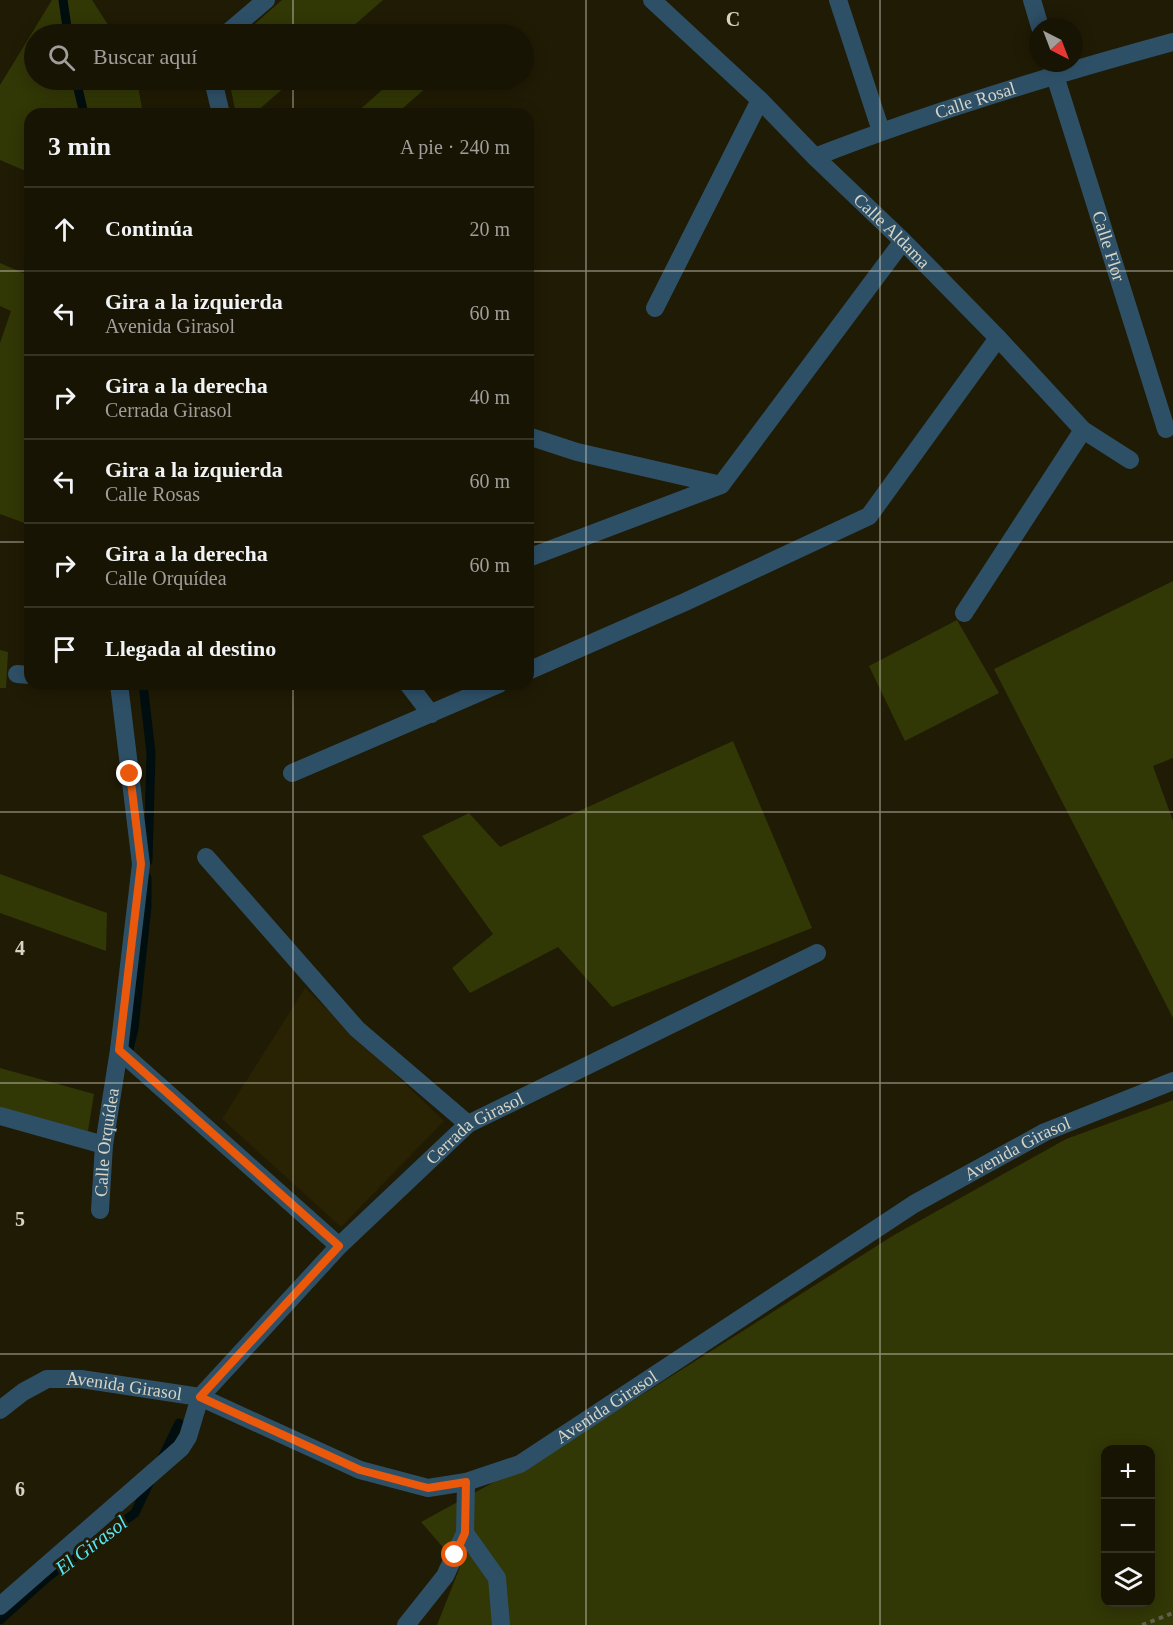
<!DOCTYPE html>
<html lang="es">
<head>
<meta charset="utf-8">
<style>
  :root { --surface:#181403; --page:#211d0d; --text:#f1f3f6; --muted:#9f9e9a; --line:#363325 }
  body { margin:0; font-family:"Times New Roman",serif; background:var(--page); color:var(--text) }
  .controls { position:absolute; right:18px; bottom:18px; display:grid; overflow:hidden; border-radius:12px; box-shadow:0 3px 15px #0003 }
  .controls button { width:54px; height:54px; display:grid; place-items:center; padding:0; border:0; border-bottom:2px solid var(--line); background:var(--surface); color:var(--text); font:30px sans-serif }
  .compass { position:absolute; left:1029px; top:18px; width:54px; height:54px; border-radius:50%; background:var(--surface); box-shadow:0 3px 15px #0003; rotate:138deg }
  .stop { position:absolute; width:18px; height:18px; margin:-14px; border:4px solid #ea580c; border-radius:50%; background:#fff }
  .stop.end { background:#ea580c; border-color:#fff; box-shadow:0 2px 6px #0008 }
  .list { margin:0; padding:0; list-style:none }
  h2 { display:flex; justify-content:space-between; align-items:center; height:78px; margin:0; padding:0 24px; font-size:26px }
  h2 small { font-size:20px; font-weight:400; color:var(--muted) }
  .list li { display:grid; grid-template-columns:39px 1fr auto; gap:18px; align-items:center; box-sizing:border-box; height:84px; padding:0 24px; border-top:2px solid var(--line) }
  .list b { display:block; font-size:22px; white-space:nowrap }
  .list p { margin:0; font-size:20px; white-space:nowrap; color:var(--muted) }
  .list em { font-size:20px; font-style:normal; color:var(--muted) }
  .icon { flex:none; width:33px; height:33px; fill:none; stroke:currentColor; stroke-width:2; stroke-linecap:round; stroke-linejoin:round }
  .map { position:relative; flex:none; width:1173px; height:1625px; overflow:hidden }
  .search { position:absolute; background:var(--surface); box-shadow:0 3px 15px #0003; left:24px; top:24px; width:510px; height:66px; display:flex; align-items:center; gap:15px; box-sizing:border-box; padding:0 21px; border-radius:33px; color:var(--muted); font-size:22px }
  .panel { position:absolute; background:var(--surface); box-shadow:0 3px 15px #0003; left:24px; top:108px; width:510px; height:582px; border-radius:18px }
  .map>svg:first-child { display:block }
  .built { fill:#292203 }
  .green { fill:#323706; fill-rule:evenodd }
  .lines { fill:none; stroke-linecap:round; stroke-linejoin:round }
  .stream { stroke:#000e10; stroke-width:9 }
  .path { stroke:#625e4a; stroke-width:4; stroke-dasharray:4.5 4.5; stroke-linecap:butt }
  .minor { stroke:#2e5067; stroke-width:18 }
  .route { stroke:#ea580c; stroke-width:8 }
  .grid { fill:none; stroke:#d7d4c5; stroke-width:1.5; stroke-opacity:0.55 }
  .labels { text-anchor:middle; stroke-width:6; stroke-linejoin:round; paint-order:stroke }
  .street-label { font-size:18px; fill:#d7d4c5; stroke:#201b04 }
  .water-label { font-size:20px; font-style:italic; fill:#56e6fb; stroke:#201b04 }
  .grid-label { font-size:20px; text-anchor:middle; font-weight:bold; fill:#d7d4c5; stroke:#201b04; stroke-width:6; stroke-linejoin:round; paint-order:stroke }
</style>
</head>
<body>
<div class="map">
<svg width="1173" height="1625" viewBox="0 0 1173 1625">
  <rect width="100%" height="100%" fill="#201b04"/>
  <!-- built -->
  <path class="built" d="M305,988L444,1121L341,1227L222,1119Z"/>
  <!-- green -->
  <g class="green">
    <path d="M52,0H92L114,34H34V80H137L143,114H30V173L0,160V85Z"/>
    <path d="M282,0H383L344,34H243Z"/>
    <path d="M229,80H293L256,112L257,114H236Z"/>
    <path d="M393,80H435L396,114H355Z"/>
    <path d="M0,263L30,276V434L27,470L30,471V525L0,514V343L11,311L0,306Z"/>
    <path d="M1173,581V758L1153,766L1173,821V1018L994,669Z"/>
    <path d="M957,620L999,693L905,741L869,666Z"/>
    <path d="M0,650L8,652L6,688H0Z"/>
    <path d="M733,741L812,928L612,1007L558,947L470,993L452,968L493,934L422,836L469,813L500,847Z"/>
    <path d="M0,874L107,913L106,951L0,913Z"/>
    <path d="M0,1068L94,1094L88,1131L0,1109Z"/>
    <path d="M1173,1100V1625H437L460,1567L421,1522L569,1441L894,1235L1066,1139ZM1106,1450H1150V1602H1106Z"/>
  </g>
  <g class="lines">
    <!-- stream -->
    <g class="stream">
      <path d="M63,0L68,34"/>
      <path d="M76,80L84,114"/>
      <path d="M143,684L151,753L148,861"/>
      <path d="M129,1049L134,1029L147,906V878"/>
      <path d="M162,1458L179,1423"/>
      <path d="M0,1620L49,1576L135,1513L150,1481"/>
    </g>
    <!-- path -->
    <path class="path" d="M1142,1625L1173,1613"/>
    <!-- minor -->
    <g class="minor">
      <path id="s1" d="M652,0L760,100L815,157L903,241L998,338L1083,430L1130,460"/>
      <path d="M838,0L881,131"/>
      <path d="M1032,0L1040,27"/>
      <path d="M226,34L266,0"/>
      <path id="s2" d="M1051,63L1166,429"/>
      <path d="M213,80L221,114"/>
      <path id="s3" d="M815,157C932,111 1052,75 1173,42"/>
      <path d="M655,308L760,100"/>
      <path d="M528,436L577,452L721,485"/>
      <path d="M528,558L721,485L903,241"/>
      <path d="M964,613L1083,430"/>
      <path d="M528,671L685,602L869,516L998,338"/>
      <path d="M17,674L30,675"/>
      <path d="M408,684L431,714"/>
      <path d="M292,773L499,684"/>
      <path d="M206,857L357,1029L468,1124"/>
      <path d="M119,1050L339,1246"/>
      <path d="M0,1116L104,1145"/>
      <path id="s4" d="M100,1210L104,1145L119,1050L141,864L119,684"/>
      <path id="s5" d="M0,1410L23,1392L47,1379H81L200,1397L360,1470L428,1488L466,1482L520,1464L914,1204L1045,1132L1173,1081"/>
      <path d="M465,1533L497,1578L501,1625"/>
      <path id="s6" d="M0,1606L181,1448L188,1437L200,1397L339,1246L468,1124L817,953"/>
      <path d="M406,1625L445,1576L465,1533L466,1482"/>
    </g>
  </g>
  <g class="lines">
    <!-- route -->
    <path class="route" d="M130,774L141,864L119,1050L339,1246L200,1397L360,1470L428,1488L466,1482L465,1533L455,1555"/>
  </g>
  <!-- grid -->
  <path class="grid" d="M293,0V34M586,0V1625M880,0V1625M293,80V114M0,271H30M528,271H1173M0,542H30M528,542H1173M293,684V1625M0,812H1173M0,1083H1173M0,1354H1173"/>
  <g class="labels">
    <!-- street labels -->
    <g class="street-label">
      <text dy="6" stroke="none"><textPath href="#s3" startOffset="170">Calle Rosal</textPath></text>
      <text dy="6" stroke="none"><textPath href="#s1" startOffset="333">Calle Aldama</textPath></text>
      <text dy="6" stroke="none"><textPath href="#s2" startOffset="192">Calle Flor</textPath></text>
      <text dy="6" stroke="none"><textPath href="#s6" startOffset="681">Cerrada Girasol</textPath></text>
      <text dy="6" stroke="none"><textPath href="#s4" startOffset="68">Calle Orquídea</textPath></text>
      <text dy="6" stroke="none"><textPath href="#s5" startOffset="1142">Avenida Girasol</textPath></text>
      <text dy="6" stroke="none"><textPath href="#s5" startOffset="134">Avenida Girasol</textPath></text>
      <text dy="6" stroke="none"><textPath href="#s5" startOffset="656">Avenida Girasol</textPath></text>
    </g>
    <!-- water labels -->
    <g class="water-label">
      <text transform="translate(91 1545) rotate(-37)" y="7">El Girasol</text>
    </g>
  </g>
  <g class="grid-label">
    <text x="733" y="26">C</text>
    <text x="20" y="955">4</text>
    <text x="20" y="1226">5</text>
    <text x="20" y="1496">6</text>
  </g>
</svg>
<div class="controls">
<button>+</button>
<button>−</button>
<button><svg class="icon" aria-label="layers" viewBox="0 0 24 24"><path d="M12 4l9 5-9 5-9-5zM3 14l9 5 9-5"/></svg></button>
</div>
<svg class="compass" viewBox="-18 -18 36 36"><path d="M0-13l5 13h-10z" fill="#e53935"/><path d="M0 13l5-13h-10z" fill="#9f9e9a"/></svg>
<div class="stop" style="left:455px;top:1555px"></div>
<div class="stop end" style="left:130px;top:774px"></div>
<div class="search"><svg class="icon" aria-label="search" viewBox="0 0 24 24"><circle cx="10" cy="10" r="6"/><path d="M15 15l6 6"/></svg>Buscar aquí</div>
<section class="panel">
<h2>3 min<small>A pie · 240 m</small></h2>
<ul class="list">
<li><svg class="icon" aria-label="ahead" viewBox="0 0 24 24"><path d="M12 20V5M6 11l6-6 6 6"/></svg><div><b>Continúa</b></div><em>20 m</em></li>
<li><svg class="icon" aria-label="left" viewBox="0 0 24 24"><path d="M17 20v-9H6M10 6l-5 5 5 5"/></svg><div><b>Gira a la izquierda</b><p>Avenida Girasol</p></div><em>60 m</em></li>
<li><svg class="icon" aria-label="right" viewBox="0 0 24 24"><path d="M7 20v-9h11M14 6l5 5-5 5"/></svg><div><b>Gira a la derecha</b><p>Cerrada Girasol</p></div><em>40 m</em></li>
<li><svg class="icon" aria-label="left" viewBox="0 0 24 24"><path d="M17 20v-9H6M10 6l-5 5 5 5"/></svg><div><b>Gira a la izquierda</b><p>Calle Rosas</p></div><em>60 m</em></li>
<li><svg class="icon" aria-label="right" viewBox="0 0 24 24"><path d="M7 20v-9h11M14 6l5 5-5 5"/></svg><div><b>Gira a la derecha</b><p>Calle Orquídea</p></div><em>60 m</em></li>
<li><svg class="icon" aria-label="arrive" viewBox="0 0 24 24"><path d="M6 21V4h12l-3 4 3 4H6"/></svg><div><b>Llegada al destino</b></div></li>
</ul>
</section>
</div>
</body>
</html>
